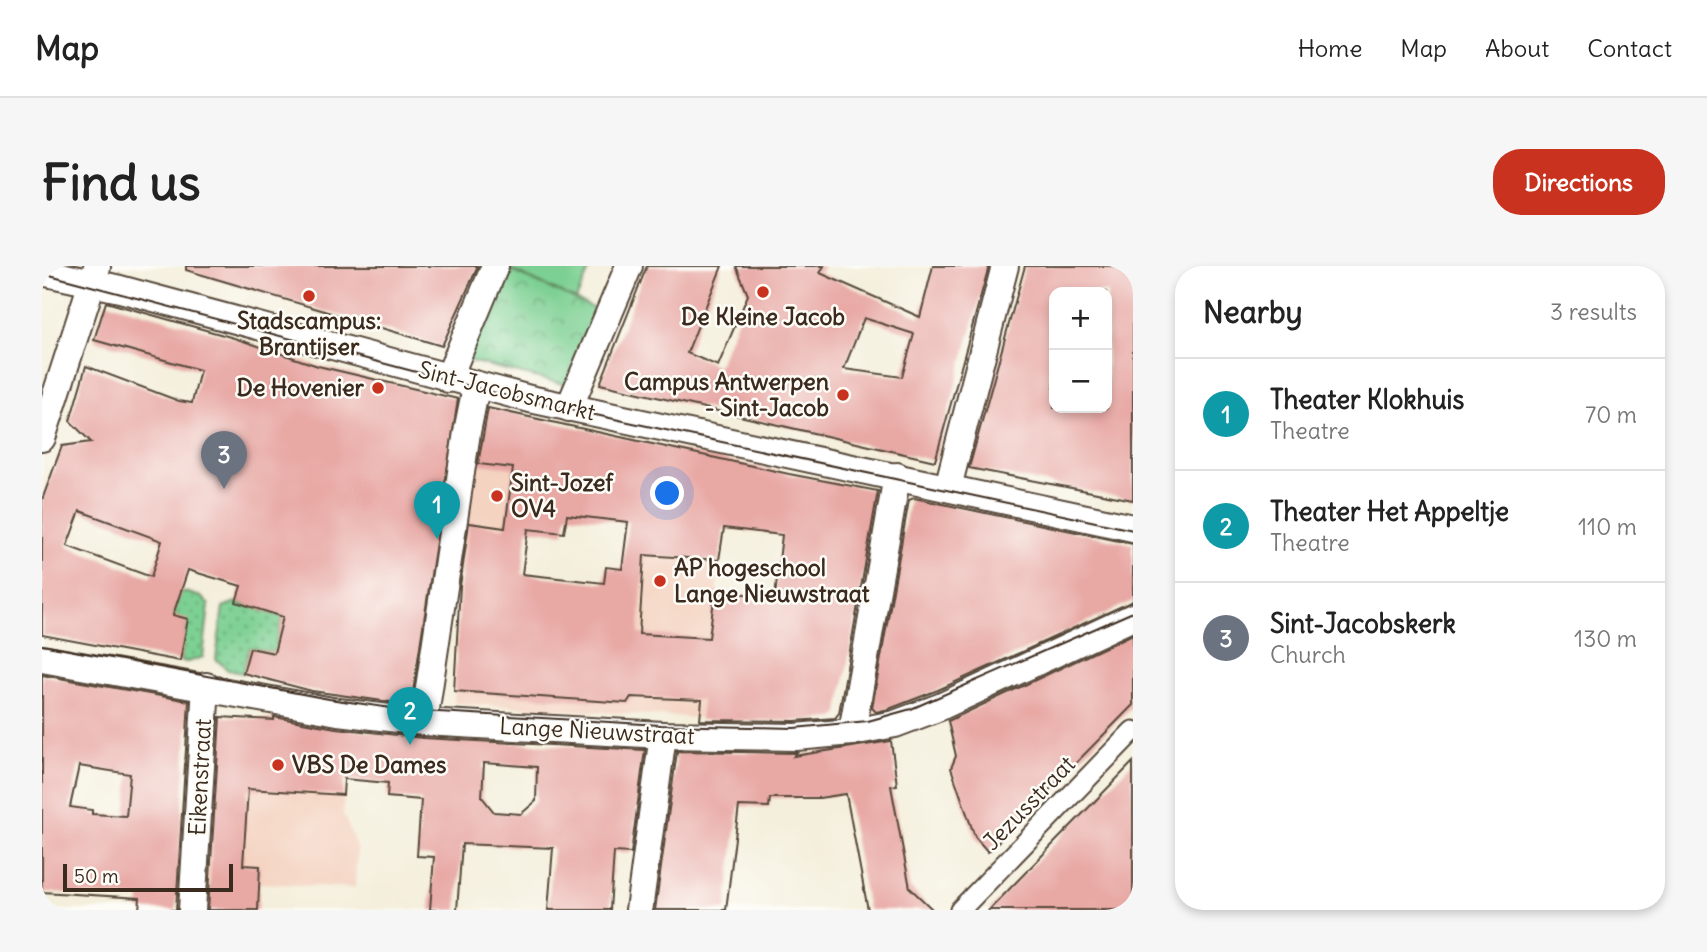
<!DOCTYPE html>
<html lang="en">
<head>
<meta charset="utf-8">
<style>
  :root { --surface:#fff; --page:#f6f6f6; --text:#222; --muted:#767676; --line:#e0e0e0; --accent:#c8321e }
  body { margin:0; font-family:Delius,sans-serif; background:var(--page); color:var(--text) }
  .controls { position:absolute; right:21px; top:21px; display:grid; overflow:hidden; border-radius:14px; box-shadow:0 4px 10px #0003 }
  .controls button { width:63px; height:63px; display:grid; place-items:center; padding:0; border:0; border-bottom:2px solid var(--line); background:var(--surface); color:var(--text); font:35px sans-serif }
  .scale { position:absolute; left:21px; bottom:18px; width:170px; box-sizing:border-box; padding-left:7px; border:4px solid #3b2a1e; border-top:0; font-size:19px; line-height:24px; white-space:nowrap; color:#3b2a1e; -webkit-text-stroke:5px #fdfcf7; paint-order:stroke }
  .you { position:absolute; left:626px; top:228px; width:24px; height:24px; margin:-18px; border:5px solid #fff; border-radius:50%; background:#1a73e8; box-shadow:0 0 0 10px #1a73e833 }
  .badge { display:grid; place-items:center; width:46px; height:46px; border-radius:50%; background:var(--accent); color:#fff; font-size:23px; font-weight:700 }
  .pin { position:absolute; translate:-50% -58px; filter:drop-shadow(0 2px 4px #0008) }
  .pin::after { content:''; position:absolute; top:37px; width:24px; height:21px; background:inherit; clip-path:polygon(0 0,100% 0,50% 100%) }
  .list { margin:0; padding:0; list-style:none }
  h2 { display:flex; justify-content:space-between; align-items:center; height:91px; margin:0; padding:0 28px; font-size:30px }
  h2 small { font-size:23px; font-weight:400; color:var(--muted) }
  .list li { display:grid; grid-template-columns:46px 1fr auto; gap:21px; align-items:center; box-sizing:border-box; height:112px; padding:0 28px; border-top:2px solid var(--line) }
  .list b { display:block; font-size:26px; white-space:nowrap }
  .list p { margin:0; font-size:23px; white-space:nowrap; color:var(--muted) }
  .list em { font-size:23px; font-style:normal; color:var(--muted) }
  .map { position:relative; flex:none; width:1091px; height:644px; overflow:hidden; border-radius:28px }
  header { display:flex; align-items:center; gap:42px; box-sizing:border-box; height:98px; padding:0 35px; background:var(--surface); border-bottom:2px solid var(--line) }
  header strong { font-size:33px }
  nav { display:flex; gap:38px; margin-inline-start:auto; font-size:24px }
  .intro { display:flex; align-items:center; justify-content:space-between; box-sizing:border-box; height:168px; padding:0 42px }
  h1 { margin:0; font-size:49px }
  .button { padding:18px 32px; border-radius:28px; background:var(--accent); color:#fff; font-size:24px; font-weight:700 }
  main { display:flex; gap:42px; padding:0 42px }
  aside { flex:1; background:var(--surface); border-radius:28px; box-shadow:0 4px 10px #0003 }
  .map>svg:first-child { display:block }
  .built { fill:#f4d3c1 }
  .grass { fill:#7dd093; stroke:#5c7d58; stroke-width:2 }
  .park { fill:url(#park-crowns); stroke:#5c7d58; stroke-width:2 }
  .garden { fill:url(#garden-dots); stroke:#5c7d58; stroke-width:2 }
  .building { fill:#e8a8a4; fill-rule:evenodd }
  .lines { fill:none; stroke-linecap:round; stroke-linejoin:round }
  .pedestrian-casing { stroke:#57483a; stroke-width:23 }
  .minor-casing { stroke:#57483a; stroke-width:30 }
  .pedestrian { stroke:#fff; stroke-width:19 }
  .minor { stroke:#fff; stroke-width:26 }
  .tram { stroke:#3b2a1e; stroke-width:2 }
  .poi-dot { fill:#c8321e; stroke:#fdfcf7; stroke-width:2.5 }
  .labels { text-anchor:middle; stroke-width:5; stroke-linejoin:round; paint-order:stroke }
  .poi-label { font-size:23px; font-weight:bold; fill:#3b2a1e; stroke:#fdfcf7; text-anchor:start }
  .street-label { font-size:23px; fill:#3b2a1e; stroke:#fdfcf7 }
</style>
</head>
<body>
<header>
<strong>Map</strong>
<nav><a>Home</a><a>Map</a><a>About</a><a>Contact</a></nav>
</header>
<div class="intro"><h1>Find us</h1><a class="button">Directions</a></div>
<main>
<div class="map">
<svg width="1091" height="644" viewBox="0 0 1091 644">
  <defs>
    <pattern id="park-crowns" width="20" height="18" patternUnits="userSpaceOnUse" patternTransform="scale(1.75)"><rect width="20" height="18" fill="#7dd093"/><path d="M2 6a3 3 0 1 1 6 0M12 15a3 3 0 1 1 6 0" fill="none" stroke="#68a977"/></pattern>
    <pattern id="garden-dots" width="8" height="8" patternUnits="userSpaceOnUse" patternTransform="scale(1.75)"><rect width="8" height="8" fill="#7dd093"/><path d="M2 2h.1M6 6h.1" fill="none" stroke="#68a977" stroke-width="1.8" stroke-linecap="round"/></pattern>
  </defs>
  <rect width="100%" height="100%" fill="#fdfcf7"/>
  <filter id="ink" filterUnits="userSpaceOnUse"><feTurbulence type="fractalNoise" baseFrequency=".0143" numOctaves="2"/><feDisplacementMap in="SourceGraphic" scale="14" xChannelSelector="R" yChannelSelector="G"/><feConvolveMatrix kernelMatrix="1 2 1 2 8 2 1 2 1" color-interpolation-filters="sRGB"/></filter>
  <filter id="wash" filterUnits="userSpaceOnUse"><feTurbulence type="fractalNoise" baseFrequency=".00686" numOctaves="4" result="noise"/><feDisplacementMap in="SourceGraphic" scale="28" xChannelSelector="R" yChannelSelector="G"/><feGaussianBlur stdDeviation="1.57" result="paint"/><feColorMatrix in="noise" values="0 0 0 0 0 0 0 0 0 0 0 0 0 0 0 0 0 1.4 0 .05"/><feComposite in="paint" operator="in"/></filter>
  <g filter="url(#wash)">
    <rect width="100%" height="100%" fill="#f4efdc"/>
    <!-- built -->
    <g class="built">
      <path d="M437,139L496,153L475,308L561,317L563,310L579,311L691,196L658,452L412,437L418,338L436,312L412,308Z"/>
      <path d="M232,446L306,457L301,547L315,583L313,622L161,614L172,449L230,452Z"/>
    </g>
    <!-- grass -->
    <path class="grass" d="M461,0H549L534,34Z"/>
    <!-- park -->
    <path class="park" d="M461,1L560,46L529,120L420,93Z"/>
    <!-- garden -->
    <g class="garden">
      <path d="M139,325L159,331L167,339L161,391L146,396L138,395L145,354L134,350L130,352Z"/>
      <path d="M194,336L241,351L232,387L208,382L201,407L186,404L174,393L181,341Z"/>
    </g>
    <g id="blocks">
      <!-- building -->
      <g class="building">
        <path d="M144,0H436L400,80L144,4Z"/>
        <path d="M605,0H680L645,87L676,100L706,29L694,0H782L778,7L878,51L891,0H947L893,195L558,118ZM822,52L872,68L860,111L802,103Z"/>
        <path d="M983,0H1091V234L927,202ZM1012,26H1065V142H1012Z"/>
        <path d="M64,36L192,72L276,100L416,133L369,439L270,425L201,407L208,382L232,387L241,351L194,336L199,320L146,304L131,349L146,353L138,395L0,369V234L20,180L49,176L28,155L44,100L137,135L150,137L158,104L52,74ZM38,245L120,275L109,311L25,280Z"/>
        <path d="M446,142L747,208L836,225L797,447L793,452L753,455L658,454L660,434L589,431L585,437L412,425L418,320L427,257L463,262L471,202L436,198ZM525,249L586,256L580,303L564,301L562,317L480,308L486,263L522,267ZM682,262L740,269L733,330L673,326L667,372L597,368L602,289L677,294Z"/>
        <path d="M872,232L1091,278V335L896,424L847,443L834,446L830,442L867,234Z"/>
        <path d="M1091,368V439L946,586L933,571L909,502L914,490L906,455Z"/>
        <path d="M0,409L147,435L134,644H97L98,632L0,626ZM37,500L88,508L84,550L50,548V544L28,541Z"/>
        <path d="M178,451L232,454V451L294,462L381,472L603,484L589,587L572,586L568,644H506L511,582L420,578L415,644H388L392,591L375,590L379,534L345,531L346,517L302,513L301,529L206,523L201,599L218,600L216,644H166ZM442,497L495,501L494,535L479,548L452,546L440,531Z"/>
        <path d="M849,475L855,519L849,520L868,622L891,644H826L804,528L777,532H728L727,541L697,540L684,644H613L635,485L755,487L752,490Z"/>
        <path d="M1091,496V633L1081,644H947Z"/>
      </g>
    </g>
  </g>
  <g filter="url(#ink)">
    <use href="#blocks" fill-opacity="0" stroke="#57483a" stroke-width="2"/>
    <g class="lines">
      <!-- pedestrian casing -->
      <g class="pedestrian-casing">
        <path id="pedestrian" d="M918,644L1091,465"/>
      </g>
      <!-- minor casing -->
      <g class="minor-casing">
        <g id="minor">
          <path d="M0,6L78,23L488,133L1091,262"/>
          <path d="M406,113L453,0"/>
          <path d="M527,142L587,0"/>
          <path d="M0,172L55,1"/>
          <path d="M906,221L963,0"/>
          <path d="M0,393L296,446L382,456L621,469L754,471L810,466L853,458L898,441L1091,351"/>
          <path d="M382,456L425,166L434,121"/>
          <path d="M810,466L855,210"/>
          <path d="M150,644L164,420"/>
          <path d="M597,644L621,469"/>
        </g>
      </g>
      <!-- pedestrian -->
      <use href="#pedestrian" class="pedestrian"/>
      <!-- minor -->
      <use href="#minor" class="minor"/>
      <!-- tram -->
      <g class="tram">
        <path d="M0,7L465,130L1091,264"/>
        <path d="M0,379L287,433L363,444L618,459L752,462L826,455L869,443L1091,346"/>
      </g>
    </g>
  </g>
  <!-- markers -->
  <g class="poi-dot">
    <circle cx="721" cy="26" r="7"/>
    <circle cx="267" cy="30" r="7"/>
    <circle cx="336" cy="122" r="7"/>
    <circle cx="801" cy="129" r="7"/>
    <circle cx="455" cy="230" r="7"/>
    <circle cx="618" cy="315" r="7"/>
    <circle cx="236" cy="499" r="7"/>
  </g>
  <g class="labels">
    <!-- poi labels -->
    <g class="poi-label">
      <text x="721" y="59" text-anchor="middle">De Kleine Jacob</text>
      <text x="267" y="63" text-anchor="middle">Stadscampus:<tspan x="267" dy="26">Brantijser</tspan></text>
      <text x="787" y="124" text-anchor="end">Campus Antwerpen<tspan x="787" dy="26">- Sint-Jacob</tspan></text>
      <text x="322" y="130" text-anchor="end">De Hovenier</text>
      <text x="469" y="225">Sint-Jozef<tspan x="469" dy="26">OV4</tspan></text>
      <text x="632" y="310">AP hogeschool<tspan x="632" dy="26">Lange Nieuwstraat</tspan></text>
      <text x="250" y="507">VBS De Dames</text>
    </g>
    <!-- street labels -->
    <g class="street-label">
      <text transform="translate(465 125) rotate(14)" y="8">Sint-Jacobsmarkt</text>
      <text transform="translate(555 465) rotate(3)" y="8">Lange Nieuwstraat</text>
      <text transform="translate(158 511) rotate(-87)" y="8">Eikenstraat</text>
      <text transform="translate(987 537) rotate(-46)" y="8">Jezusstraat</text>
    </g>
  </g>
</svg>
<div class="controls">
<button>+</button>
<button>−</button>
</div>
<div class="scale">50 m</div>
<div class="you"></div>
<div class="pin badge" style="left:395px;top:273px;background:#0f9aa8">1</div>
<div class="pin badge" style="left:368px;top:479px;background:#0f9aa8">2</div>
<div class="pin badge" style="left:182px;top:223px;background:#6b7280">3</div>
</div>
<aside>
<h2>Nearby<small>3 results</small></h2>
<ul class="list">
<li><span class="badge" style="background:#0f9aa8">1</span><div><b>Theater Klokhuis</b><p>Theatre</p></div><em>70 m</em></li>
<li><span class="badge" style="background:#0f9aa8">2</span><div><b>Theater Het Appeltje</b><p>Theatre</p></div><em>110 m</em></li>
<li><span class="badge" style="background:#6b7280">3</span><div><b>Sint-Jacobskerk</b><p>Church</p></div><em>130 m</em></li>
</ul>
</aside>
</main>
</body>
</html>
